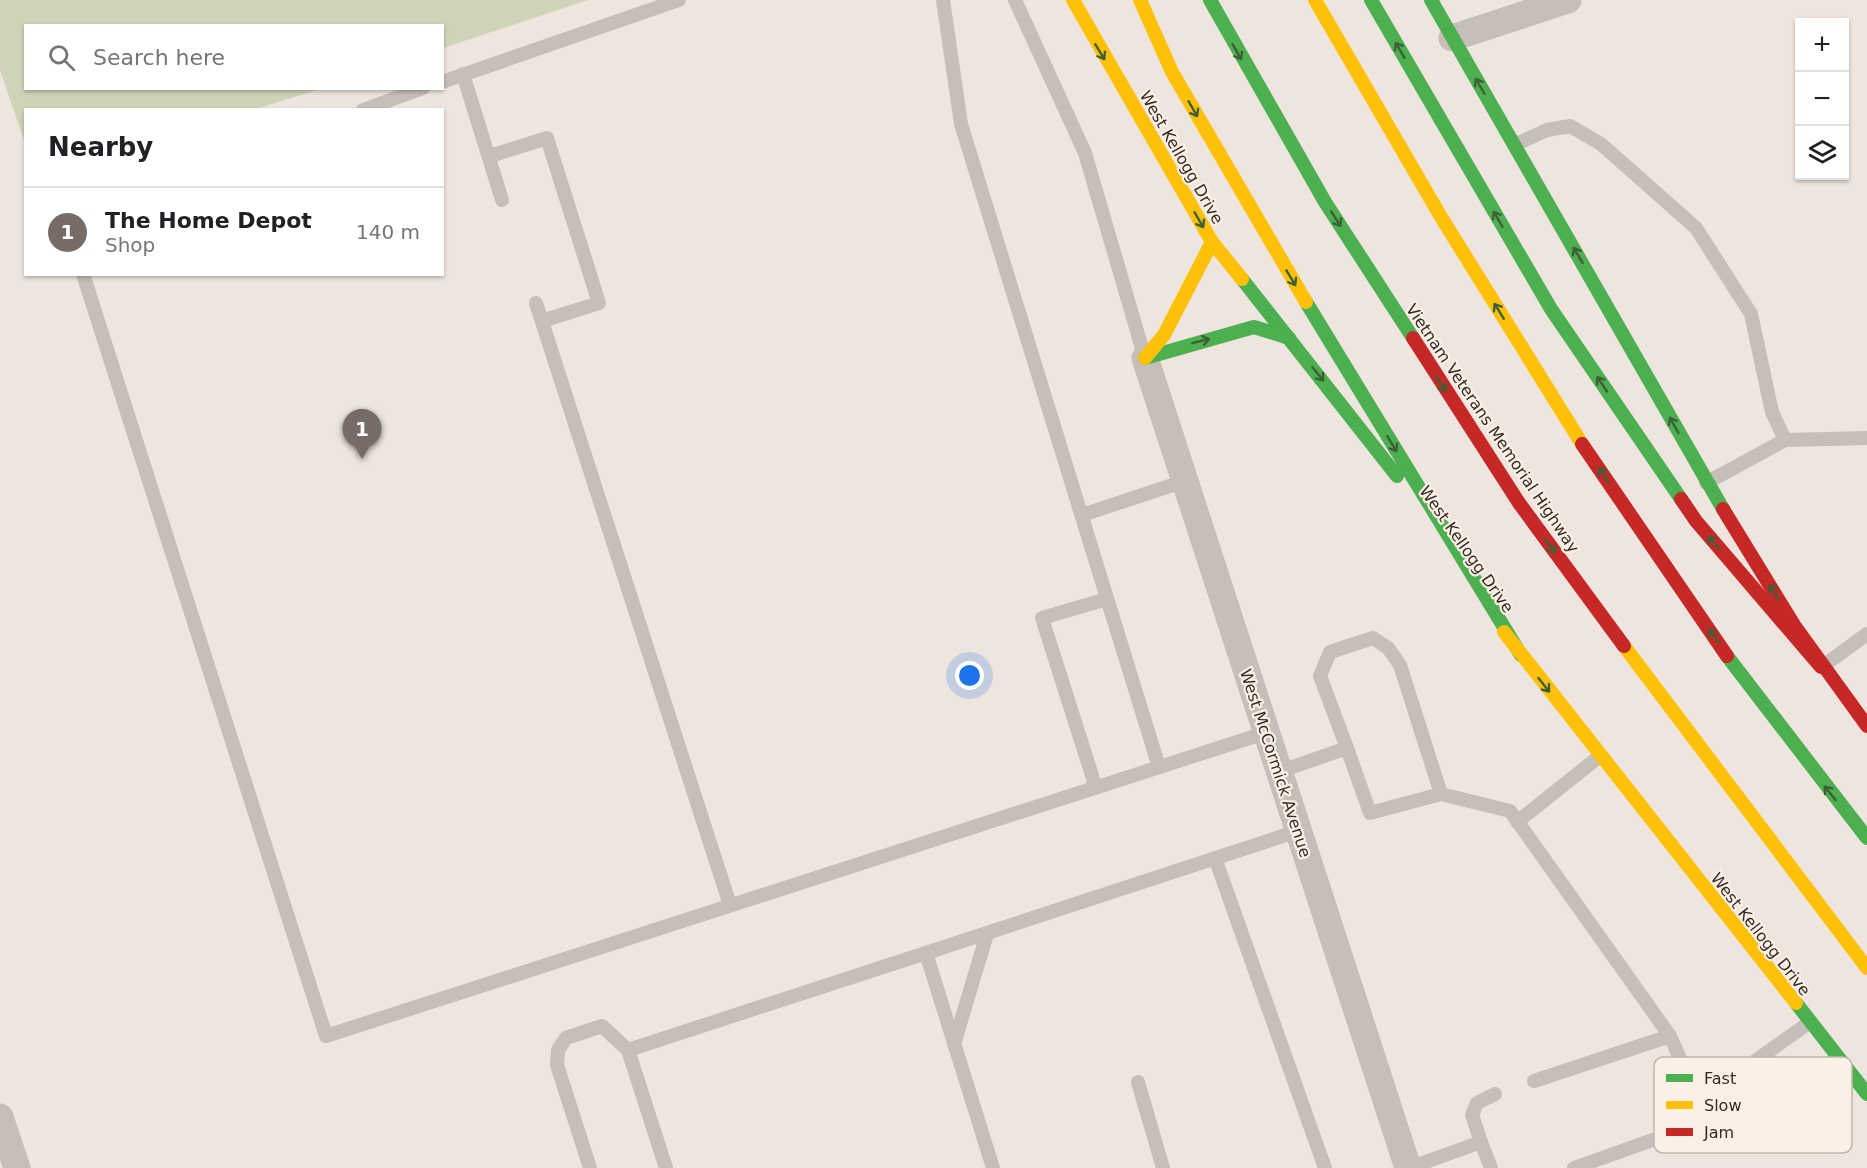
<!DOCTYPE html>
<html lang="en">
<head>
<meta charset="utf-8">
<style>
  :root { --surface:#fff; --page:#f2f2f2; --text:#202124; --muted:#757577; --line:#e0e0e0; --accent:#776b66 }
  body { margin:0; font-family:"DejaVu Sans",sans-serif; background:var(--page); color:var(--text) }
  .controls { position:absolute; right:18px; top:18px; display:grid; overflow:hidden; border-radius:0px; box-shadow:0 2px 4px #0004 }
  .controls button { width:54px; height:54px; display:grid; place-items:center; padding:0; border:0; border-bottom:2px solid var(--line); background:var(--surface); color:var(--text); font:30px sans-serif }
  .you { position:absolute; left:970px; top:676px; width:21px; height:21px; margin:-15px; border:4px solid #fff; border-radius:50%; background:#1a73e8; box-shadow:0 0 0 9px #1a73e833 }
  .badge { display:grid; place-items:center; width:39px; height:39px; border-radius:50%; background:var(--accent); color:#fff; font-size:20px; font-weight:700 }
  .pin { position:absolute; translate:-50% -50px; filter:drop-shadow(0 2px 3px #0008) }
  .pin::after { content:''; position:absolute; top:32px; width:21px; height:18px; background:inherit; clip-path:polygon(0 0,100% 0,50% 100%) }
  .list { margin:0; padding:0; list-style:none }
  h2 { display:flex; justify-content:space-between; align-items:center; height:78px; margin:0; padding:0 24px; font-size:26px }
  h2 small { font-size:20px; font-weight:400; color:var(--muted) }
  .list li { display:grid; grid-template-columns:39px 1fr auto; gap:18px; align-items:center; box-sizing:border-box; height:90px; padding:0 24px; border-top:2px solid var(--line) }
  .list b { display:block; font-size:22px; white-space:nowrap }
  .list p { margin:0; font-size:20px; white-space:nowrap; color:var(--muted) }
  .list em { font-size:20px; font-style:normal; color:var(--muted) }
  .icon { flex:none; width:33px; height:33px; fill:none; stroke:currentColor; stroke-width:2; stroke-linecap:round; stroke-linejoin:round }
  .map { position:relative; flex:none; width:1867px; height:1168px; overflow:hidden }
  .search { position:absolute; background:var(--surface); box-shadow:0 2px 4px #0004; left:24px; top:24px; width:420px; height:66px; display:flex; align-items:center; gap:15px; box-sizing:border-box; padding:0 21px; border-radius:0px; color:var(--muted); font-size:22px }
  .panel { position:absolute; background:var(--surface); box-shadow:0 2px 4px #0004; left:24px; top:108px; width:420px; height:168px; border-radius:0px }
  .map>svg:first-child { display:block }
  .green { fill:#cfd3b7 }
  .lines { fill:none; stroke-linecap:round; stroke-linejoin:round }
  .lane { stroke:#c6beb8; stroke-width:14 }
  .street { stroke:#c6beb8; stroke-width:27 }
  .fast { stroke:#4caf50; stroke-width:14 }
  .slow { stroke:#ffc107; stroke-width:14 }
  .jam { stroke:#c62828; stroke-width:14 }
  .oneway { stroke:#3f5f37 }
  .labels { text-anchor:middle; stroke-width:4.5; stroke-linejoin:round; paint-order:stroke }
  .street-label { font-size:16px; fill:#372a26; stroke:#fbf0e5 }
  .key { fill:#fbf0e5; stroke:#c0b5ac; stroke-width:1.5 }
  .key-label { font-size:16px; fill:#372a26 }
</style>
</head>
<body>
<div class="map">
<svg width="1867" height="1168" viewBox="0 0 1867 1168">
  <rect width="100%" height="100%" fill="#ede5de"/>
  <!-- green -->
  <path class="green" d="M0,0H588L443,48L442,26H26V88L320,89L256,109L26,110L25,143L0,70Z"/>
  <g class="lines">
    <!-- lane -->
    <g class="lane">
      <path d="M943,0L961,124L1159,767"/>
      <path d="M1015,0L1085,153L1144,355"/>
      <path d="M463,74L502,200"/>
      <path d="M442,82L679,0"/>
      <path d="M363,110L423,88"/>
      <path d="M1514,145L1547,130L1570,126L1601,144L1696,228L1751,314L1772,412L1785,440"/>
      <path d="M490,156L547,138L599,303L542,321"/>
      <path d="M83,274L326,1036L1265,733"/>
      <path d="M536,303L730,905"/>
      <path d="M1706,483L1785,440L1867,438"/>
      <path d="M1082,515L1185,481"/>
      <path d="M1823,666L1867,634"/>
      <path d="M1347,748L1320,676L1330,652L1373,638L1388,648L1400,665L1441,794"/>
      <path d="M1278,772L1347,748L1370,813L1441,794L1510,811L1670,1036L1699,1101L1689,1127L1574,1168"/>
      <path d="M1096,788L1042,618L1107,599"/>
      <path d="M1517,822L1600,756"/>
      <path d="M1215,858L1325,1168"/>
      <path d="M954,1044L987,934"/>
      <path d="M1534,1081L1670,1036"/>
      <path d="M1138,1082L1163,1168"/>
      <path d="M1699,1101L1810,1022"/>
      <path d="M1481,1142L1472,1115L1477,1103L1495,1094"/>
      <path d="M590,1168L557,1065L558,1050L566,1038L602,1026L628,1050"/>
      <path d="M666,1168L628,1050L926,953"/>
      <path d="M993,1168L926,953L1298,831"/>
      <path d="M1409,1168L1481,1142L1491,1168"/>
    </g>
    <!-- street -->
    <g class="street">
      <path d="M1452,38L1568,0"/>
      <path d="M1145,358L1408,1168"/>
      <path d="M0,1117L17,1168"/>
    </g>
    <!-- fast -->
    <g class="fast">
      <path d="M1210,0L1325,202L1413,338"/>
      <path d="M1371,0L1551,309L1681,499"/>
      <path d="M1431,0L1723,509"/>
      <path d="M1242,279L1397,476"/>
      <path d="M1306,302L1521,655"/>
      <path d="M1145,358L1254,327L1289,338"/>
      <path d="M1727,656L1867,838"/>
      <path d="M1796,1003L1867,1094"/>
    </g>
    <!-- slow -->
    <g class="slow">
      <path d="M1073,0L1212,242L1242,279"/>
      <path d="M1140,0L1172,72L1306,302"/>
      <path d="M1315,0L1441,217L1582,444"/>
      <path d="M1145,358L1164,335L1212,242"/>
      <path d="M1504,632L1796,1003"/>
      <path d="M1624,646L1867,968"/>
    </g>
    <!-- jam -->
    <g class="jam">
      <path d="M1413,338L1519,503L1624,646"/>
      <path d="M1582,444L1727,656"/>
      <path d="M1681,499L1696,521L1821,667"/>
      <path d="M1723,509L1794,625L1867,726"/>
    </g>
  </g>
  <!-- one-way arrows -->
  <defs><path id="oneway-shaft" d="M-6 0H5M1.5-3L5.5 0L1.5 3" fill="none" stroke-width="1.6" stroke-linecap="round" stroke-linejoin="round" transform="scale(1.5)"/></defs>
  <g class="oneway">
    <use href="#oneway-shaft" transform="translate(1400 50) rotate(-120)"/>
    <use href="#oneway-shaft" transform="translate(1100 52) rotate(59)"/>
    <use href="#oneway-shaft" transform="translate(1237 52) rotate(60)"/>
    <use href="#oneway-shaft" transform="translate(1480 86) rotate(-120)"/>
    <use href="#oneway-shaft" transform="translate(1193 109) rotate(60)"/>
    <use href="#oneway-shaft" transform="translate(1336 219) rotate(58)"/>
    <use href="#oneway-shaft" transform="translate(1498 219) rotate(-120)"/>
    <use href="#oneway-shaft" transform="translate(1199 220) rotate(60)"/>
    <use href="#oneway-shaft" transform="translate(1578 255) rotate(-120)"/>
    <use href="#oneway-shaft" transform="translate(1291 278) rotate(59)"/>
    <use href="#oneway-shaft" transform="translate(1499 311) rotate(-122)"/>
    <use href="#oneway-shaft" transform="translate(1201 341) rotate(-14)"/>
    <use href="#oneway-shaft" transform="translate(1318 374) rotate(51)"/>
    <use href="#oneway-shaft" transform="translate(1441 384) rotate(57)"/>
    <use href="#oneway-shaft" transform="translate(1602 384) rotate(-124)"/>
    <use href="#oneway-shaft" transform="translate(1674 425) rotate(-119)"/>
    <use href="#oneway-shaft" transform="translate(1392 444) rotate(59)"/>
    <use href="#oneway-shaft" transform="translate(1604 475) rotate(-123)"/>
    <use href="#oneway-shaft" transform="translate(1714 543) rotate(-131)"/>
    <use href="#oneway-shaft" transform="translate(1550 546) rotate(54)"/>
    <use href="#oneway-shaft" transform="translate(1774 592) rotate(-122)"/>
    <use href="#oneway-shaft" transform="translate(1714 636) rotate(-126)"/>
    <use href="#oneway-shaft" transform="translate(1544 685) rotate(52)"/>
    <use href="#oneway-shaft" transform="translate(1830 793) rotate(-129)"/>
  </g>
  <g class="labels">
    <!-- street labels -->
    <g class="street-label">
      <text transform="translate(1182 157) rotate(60)" y="6">West Kellogg Drive</text>
      <text transform="translate(1493 428) rotate(56)" y="6">Vietnam Veterans Memorial Highway</text>
      <text transform="translate(1467 549) rotate(55)" y="6">West Kellogg Drive</text>
      <text transform="translate(1276 763) rotate(72)" y="6">West McCormick Avenue</text>
      <text transform="translate(1761 934) rotate(52)" y="6">West Kellogg Drive</text>
    </g>
  </g>
  <!-- legend -->
  <rect x="1654" y="1057" width="198" height="96" rx="9" class="key"/>
  <rect x="1666" y="1074" width="27" height="8" fill="#4caf50"/>
  <rect x="1666" y="1101" width="27" height="8" fill="#ffc107"/>
  <rect x="1666" y="1128" width="27" height="8" fill="#c62828"/>
  <g class="key-label">
    <text x="1704" y="1084">Fast</text>
    <text x="1704" y="1111">Slow</text>
    <text x="1704" y="1138">Jam</text>
  </g>
</svg>
<div class="controls">
<button>+</button>
<button>−</button>
<button><svg class="icon" aria-label="layers" viewBox="0 0 24 24"><path d="M12 4l9 5-9 5-9-5zM3 14l9 5 9-5"/></svg></button>
</div>
<div class="you"></div>
<div class="pin badge" style="left:362px;top:459px">1</div>
<div class="search"><svg class="icon" aria-label="search" viewBox="0 0 24 24"><circle cx="10" cy="10" r="6"/><path d="M15 15l6 6"/></svg>Search here</div>
<section class="panel">
<h2>Nearby<small></small></h2>
<ul class="list">
<li><span class="badge">1</span><div><b>The Home Depot</b><p>Shop</p></div><em>140 m</em></li>
</ul>
</section>
</div>
</body>
</html>
